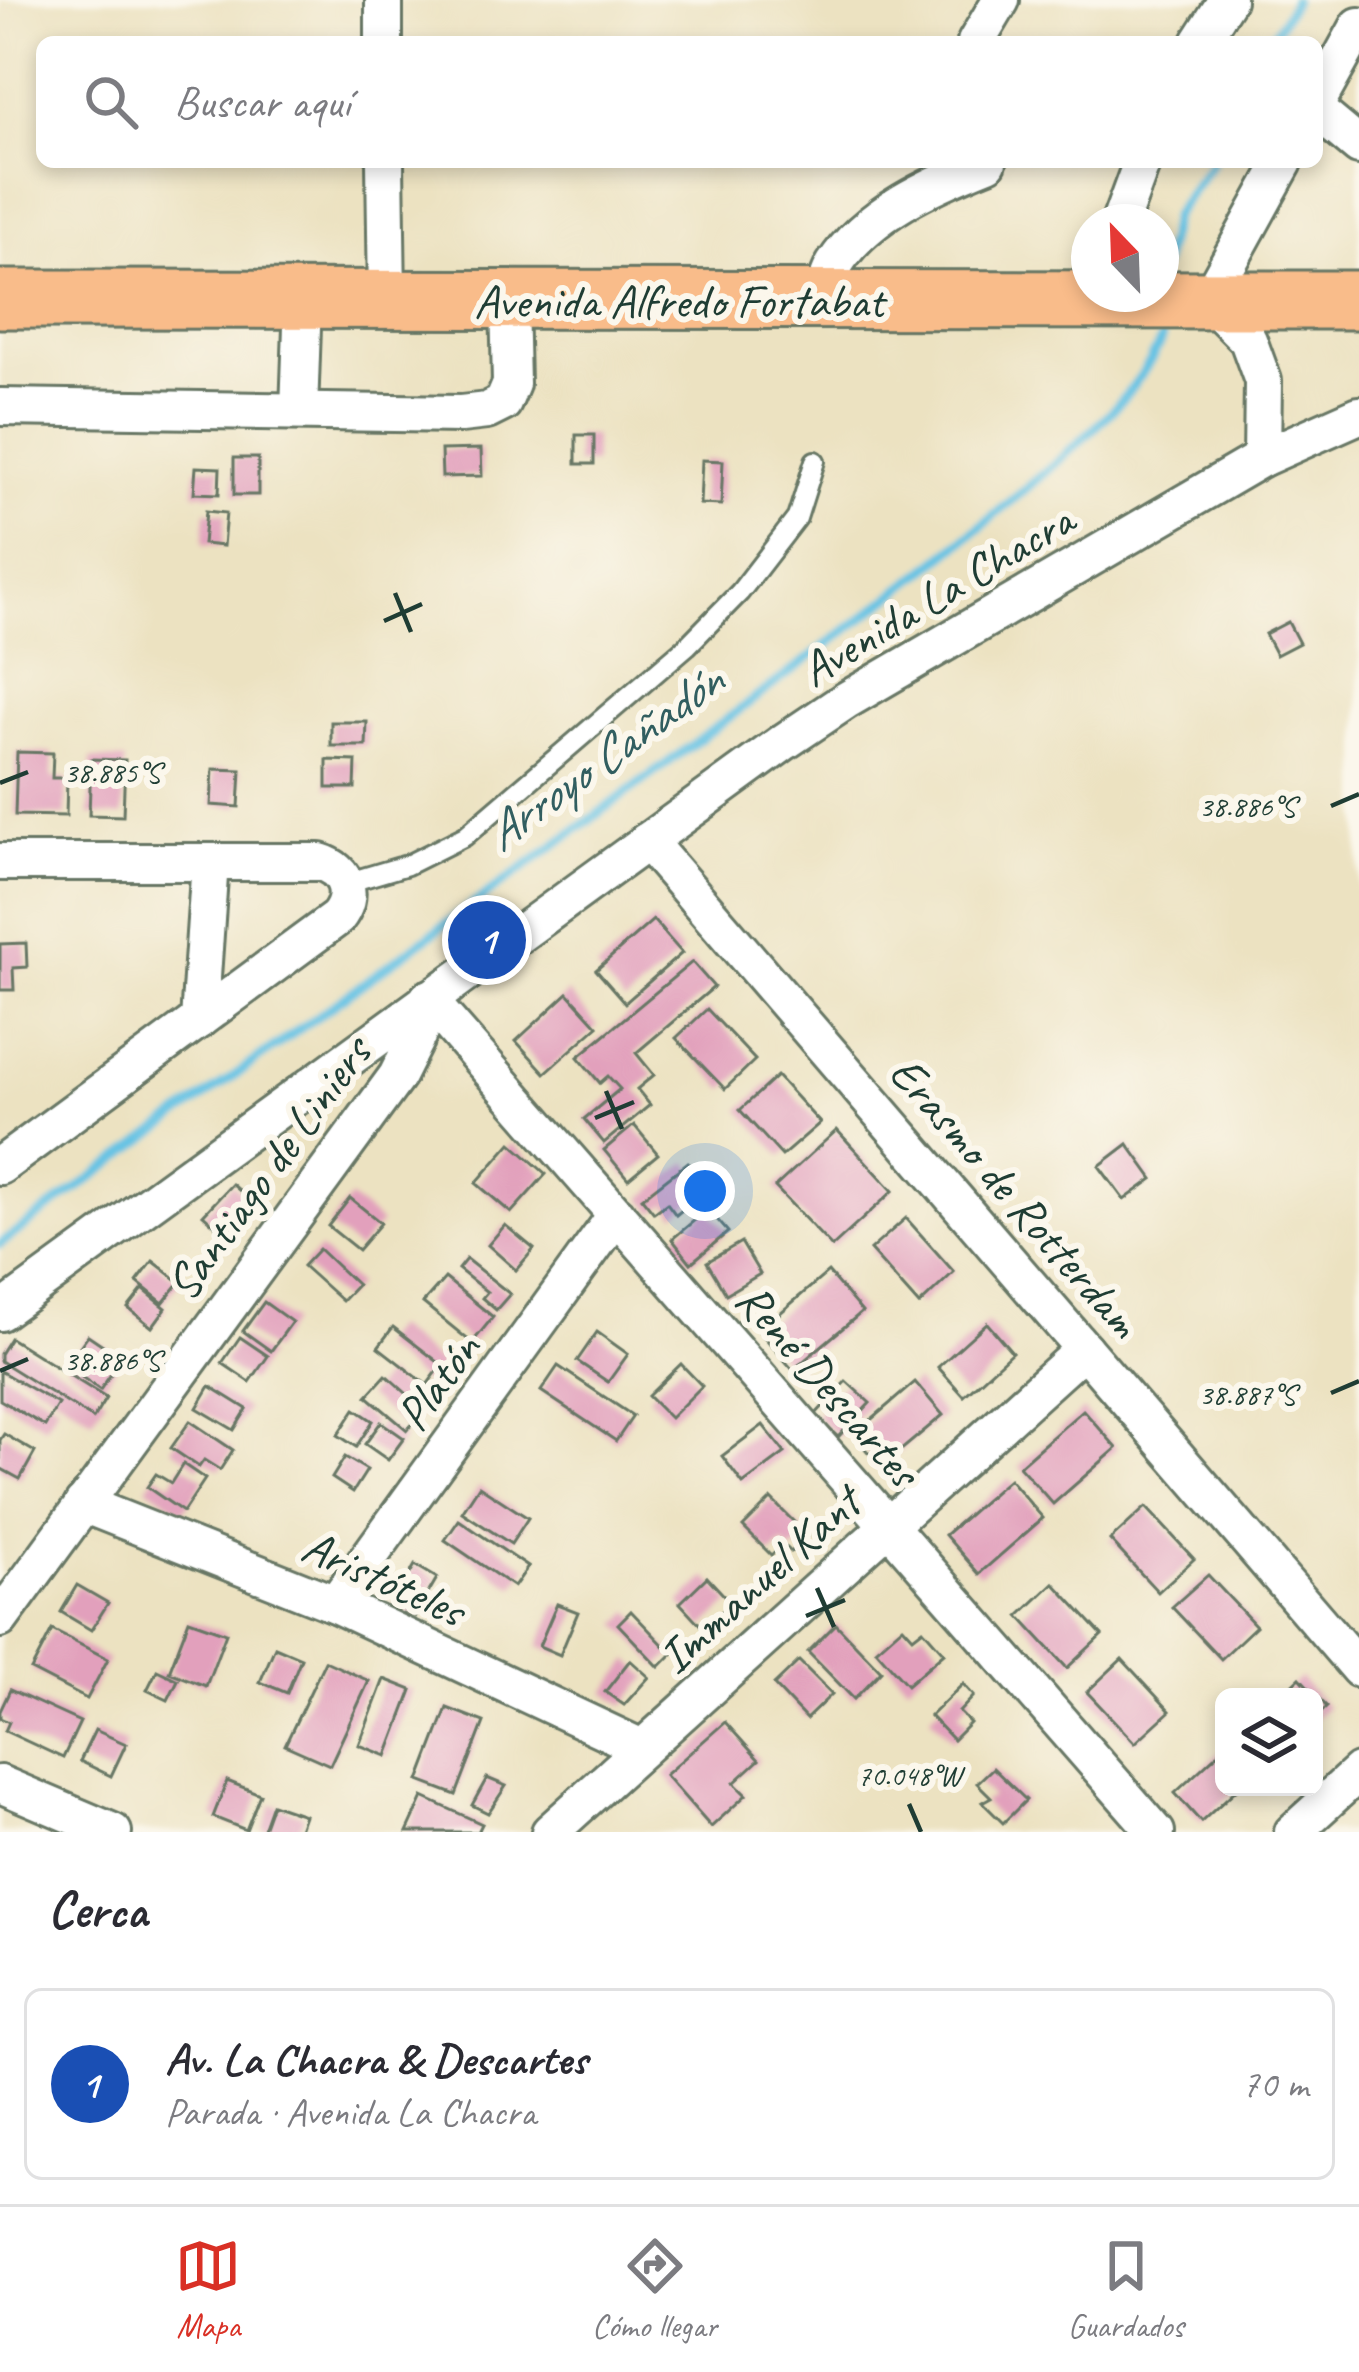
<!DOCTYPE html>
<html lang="es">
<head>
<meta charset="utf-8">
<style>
  :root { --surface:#fff; --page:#f2f2f3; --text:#2b2b33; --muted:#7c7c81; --line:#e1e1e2; --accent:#d93025 }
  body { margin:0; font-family:Caveat,sans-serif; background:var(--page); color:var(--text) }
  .controls { position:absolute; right:36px; bottom:36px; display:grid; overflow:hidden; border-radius:18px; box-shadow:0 6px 18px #0003 }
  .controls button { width:108px; height:108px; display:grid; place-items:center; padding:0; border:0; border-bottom:3px solid var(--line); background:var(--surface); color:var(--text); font:60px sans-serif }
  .compass { position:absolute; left:1071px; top:204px; width:108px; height:108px; border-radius:50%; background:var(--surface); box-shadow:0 6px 18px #0003; rotate:337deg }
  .you { position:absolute; left:705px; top:1191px; width:42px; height:42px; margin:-30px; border:9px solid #fff; border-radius:50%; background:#1a73e8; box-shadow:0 0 0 18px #1a73e833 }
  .badge { display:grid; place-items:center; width:78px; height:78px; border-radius:50%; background:var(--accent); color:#fff; font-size:39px; font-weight:700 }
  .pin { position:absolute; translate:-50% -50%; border:6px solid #fff; box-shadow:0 3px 12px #0006 }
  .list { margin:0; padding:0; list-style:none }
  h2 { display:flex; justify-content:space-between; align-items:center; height:156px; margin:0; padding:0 48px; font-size:51px }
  h2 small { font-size:39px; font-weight:400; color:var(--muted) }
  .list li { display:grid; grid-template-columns:78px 1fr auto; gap:36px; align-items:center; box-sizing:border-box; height:192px; margin:0 24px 24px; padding:0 24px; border:3px solid var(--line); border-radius:18px }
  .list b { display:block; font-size:45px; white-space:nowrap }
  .list p { margin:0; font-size:39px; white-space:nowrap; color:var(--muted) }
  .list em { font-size:39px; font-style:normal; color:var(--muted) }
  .icon { flex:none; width:66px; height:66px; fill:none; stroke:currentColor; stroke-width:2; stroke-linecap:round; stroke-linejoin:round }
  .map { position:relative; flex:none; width:1359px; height:1832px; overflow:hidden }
  .search { position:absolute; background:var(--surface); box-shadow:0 6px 18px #0003; left:36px; right:36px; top:36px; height:132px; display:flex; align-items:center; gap:30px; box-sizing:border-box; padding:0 42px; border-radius:18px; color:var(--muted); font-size:45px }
  .sheet { height:372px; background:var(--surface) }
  nav { display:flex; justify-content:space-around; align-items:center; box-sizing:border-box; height:168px; border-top:3px solid var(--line); background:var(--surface); font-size:33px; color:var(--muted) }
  nav a { display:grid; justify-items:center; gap:6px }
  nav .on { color:var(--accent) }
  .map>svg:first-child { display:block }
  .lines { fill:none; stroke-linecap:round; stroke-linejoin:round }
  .stream { stroke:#66c3e4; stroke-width:9 }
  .building { fill:#e2a0bc }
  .service-casing { stroke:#677765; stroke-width:24 }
  .minor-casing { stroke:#677765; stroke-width:42 }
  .trunk-casing { stroke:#677765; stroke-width:63 }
  .service { stroke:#fff; stroke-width:18 }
  .minor { stroke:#fff; stroke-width:36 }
  .trunk { stroke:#f9bc8a; stroke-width:57 }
  .ticks { fill:none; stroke:#1f3d34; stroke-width:4.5 }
  .labels { text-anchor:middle; stroke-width:12; stroke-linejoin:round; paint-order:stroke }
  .street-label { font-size:48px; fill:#1f3d34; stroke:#fbf7ec }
  .water-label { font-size:51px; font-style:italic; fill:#315e60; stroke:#fbf7ec }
  .ticks-label { font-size:30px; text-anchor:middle; fill:#1f3d34; stroke:#fbf7ec; stroke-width:12; stroke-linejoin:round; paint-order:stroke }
</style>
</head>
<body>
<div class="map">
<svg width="1359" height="1832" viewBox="0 0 1359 1832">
  <rect width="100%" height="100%" fill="#fbf7ec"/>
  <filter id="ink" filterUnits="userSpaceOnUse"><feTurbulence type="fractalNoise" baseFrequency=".00833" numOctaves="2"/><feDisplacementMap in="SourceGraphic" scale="24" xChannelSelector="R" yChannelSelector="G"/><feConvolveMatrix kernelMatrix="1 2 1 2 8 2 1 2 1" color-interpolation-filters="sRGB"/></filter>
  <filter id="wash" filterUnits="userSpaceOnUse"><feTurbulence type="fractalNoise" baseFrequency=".004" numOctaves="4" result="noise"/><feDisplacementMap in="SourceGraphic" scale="48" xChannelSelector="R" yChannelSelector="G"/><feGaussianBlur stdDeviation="2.7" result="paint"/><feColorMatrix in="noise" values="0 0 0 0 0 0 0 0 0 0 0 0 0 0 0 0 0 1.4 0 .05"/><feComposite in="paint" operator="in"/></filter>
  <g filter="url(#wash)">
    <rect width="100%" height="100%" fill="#ece2c1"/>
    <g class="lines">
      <!-- stream -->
      <g class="stream">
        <path d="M1269,42L1294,0"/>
        <path d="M1162,266L1173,216L1212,162"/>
        <path d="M0,1244C270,1049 542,858 808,659C883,603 958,547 1029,486C1079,443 1135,399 1162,338"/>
      </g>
    </g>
    <g id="blocks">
      <!-- building -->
      <g class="building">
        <rect x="576" y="435" width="18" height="29"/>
        <path d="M481,449L482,476L442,477L441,450Z"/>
        <rect x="234" y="458" width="24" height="37"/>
        <path d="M702,460L723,461L721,505L700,504Z"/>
        <path d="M196,467L220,468L219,494L194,493Z"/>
        <path d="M206,511L226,513L223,546L203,544Z"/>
        <path d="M1288,622L1299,643L1276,655L1265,634Z"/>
        <path d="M331,722H367L366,746H331Z"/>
        <path d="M17,752L53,753L52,778H67L66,816L15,815Z"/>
        <path d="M91,759L125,760L123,816L89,815Z"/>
        <path d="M327,760L356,761L355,788H327Z"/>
        <path d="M213,769L241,770L239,807L211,805Z"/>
        <path d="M653,920L682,953L625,1003L596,970Z"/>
        <path d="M26,943L27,967L13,968L14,990H0V944Z"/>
        <path d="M692,962L714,987L636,1053L654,1075L637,1089L650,1105L604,1143L584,1119L620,1089L608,1076L600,1083L578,1057Z"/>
        <path d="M568,993L598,1026L545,1073L516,1041Z"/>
        <path d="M707,1009L755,1060L725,1089L676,1038Z"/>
        <path d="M777,1076L820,1123L782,1156L740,1110Z"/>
        <path d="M634,1125L658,1154L628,1179L604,1150Z"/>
        <path d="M837,1130L893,1191L832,1247L775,1187Z"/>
        <path d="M511,1143L546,1174L511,1213L476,1183Z"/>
        <path d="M1128,1144L1153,1179L1124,1200L1099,1166Z"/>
        <path d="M688,1162L709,1188L676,1215L667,1203L654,1213L642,1198Z"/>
        <path d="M232,1184L255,1204L226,1235L203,1215Z"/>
        <path d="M350,1198L381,1223L358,1250L328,1226Z"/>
        <path d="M708,1209L728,1232L691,1263L672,1239Z"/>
        <path d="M906,1218L954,1272L919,1305L870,1250Z"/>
        <path d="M505,1225L534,1249L516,1270L488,1245Z"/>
        <path d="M741,1242L760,1274L726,1294L707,1262Z"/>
        <path d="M319,1249L357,1285L342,1301L303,1266Z"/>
        <path d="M466,1259L510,1294L496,1310L482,1298L487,1292L458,1269Z"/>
        <path d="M153,1261L180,1282L163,1303L137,1282Z"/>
        <path d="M828,1272L862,1312L793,1370L759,1331Z"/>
        <path d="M445,1278L493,1317L472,1343L423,1303Z"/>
        <path d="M143,1289L166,1308L152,1327L128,1308Z"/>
        <path d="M264,1302L292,1322L271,1351L243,1331Z"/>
        <path d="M987,1323L1012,1352L964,1396L938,1367Z"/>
        <path d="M393,1327L442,1365L427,1385L378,1347Z"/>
        <path d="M597,1332L628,1354L608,1382L577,1361Z"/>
        <path d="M88,1335L122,1358L100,1390L66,1366Z"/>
        <path d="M240,1337L268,1356L250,1382L222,1363Z"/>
        <path d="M10,1338L106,1398L93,1419L0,1361V1354Z"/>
        <path d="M681,1364L702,1386L670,1418L648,1396Z"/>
        <path d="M558,1366L633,1416L616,1441L541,1391Z"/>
        <path d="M0,1371L58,1404L45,1426L0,1400Z"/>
        <path d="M386,1375L425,1410L407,1430L367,1396Z"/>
        <path d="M846,1381L870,1403L838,1437L815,1415Z"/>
        <path d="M915,1382L943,1415L881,1467L853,1435Z"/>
        <path d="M210,1386L247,1409L234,1430L197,1408Z"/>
        <path d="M355,1409L373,1421L356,1447L338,1435Z"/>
        <path d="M1083,1410L1117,1448L1053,1504L1019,1466Z"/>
        <path d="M190,1421L233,1450L220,1470L204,1460L199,1467L171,1448Z"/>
        <path d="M381,1422L404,1438L388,1460L365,1444Z"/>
        <path d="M763,1425L785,1453L743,1484L722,1456Z"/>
        <path d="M4,1434L35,1452L20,1479L0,1468V1440Z"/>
        <path d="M345,1457L367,1470L353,1492L332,1478Z"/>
        <path d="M183,1464L205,1479L183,1512L147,1487L156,1474L171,1483Z"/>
        <path d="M1009,1479L1043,1518L979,1574L945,1535Z"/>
        <path d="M479,1486L528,1518L511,1544L462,1512Z"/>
        <path d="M771,1499L808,1536L791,1552L783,1544L771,1555L743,1527Z"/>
        <path d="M1146,1507L1194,1559L1158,1592L1110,1540Z"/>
        <path d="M459,1520L528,1567L514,1587L445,1540Z"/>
        <path d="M415,1565L437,1578L415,1616L393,1603Z"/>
        <path d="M1208,1575L1256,1626L1221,1659L1172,1607Z"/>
        <path d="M707,1577L731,1603L703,1628L680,1603Z"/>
        <path d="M1054,1583L1102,1635L1067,1668L1019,1616Z"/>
        <path d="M77,1585L108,1603L91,1630L61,1612Z"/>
        <path d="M557,1604L578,1612L560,1655L539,1646Z"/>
        <path d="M631,1611L672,1654L659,1667L618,1624Z"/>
        <path d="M189,1620L226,1633L206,1686L169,1672Z"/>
        <path d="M836,1624L881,1671L854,1699L808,1652Z"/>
        <path d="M903,1626L913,1637L923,1629L944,1653L907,1685L876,1650Z"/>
        <path d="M52,1630L108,1659L87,1699L31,1670Z"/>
        <path d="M275,1647L301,1658L287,1693L260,1682Z"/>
        <path d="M1122,1659L1170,1711L1135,1743L1087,1692Z"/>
        <path d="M630,1660L649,1677L624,1705L605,1692Z"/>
        <path d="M325,1661L369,1681L330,1765L285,1745Z"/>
        <path d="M799,1661L832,1694L806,1719L774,1685Z"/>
        <path d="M157,1670L178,1680L168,1700L147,1690Z"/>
        <path d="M1300,1678L1327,1707L1314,1719V1697H1280Z"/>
        <path d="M384,1679L412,1690L387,1756L359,1745Z"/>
        <path d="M963,1684L974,1696L959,1712L970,1723L953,1740L930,1716Z"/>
        <path d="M10,1690L80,1722L63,1758L5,1731L9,1722L0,1718V1711Z"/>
        <path d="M447,1708L484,1722L456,1795L419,1781Z"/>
        <path d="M725,1722L759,1760L734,1783L746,1795L711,1827L665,1775Z"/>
        <path d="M95,1730L126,1744L111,1776L80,1761Z"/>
        <path d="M1224,1748V1787H1239L1201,1822L1175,1793Z"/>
        <path d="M993,1768L1026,1800L1003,1823L982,1802L991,1797L977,1783Z"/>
        <path d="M487,1778L506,1786L488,1813L472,1805Z"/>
        <path d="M227,1781L260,1794L246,1830L213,1817Z"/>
        <path d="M423,1797L482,1824L478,1832H407Z"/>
        <path d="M272,1804L304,1815L298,1832H272L263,1829Z"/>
      </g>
    </g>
  </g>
  <g filter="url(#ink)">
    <use href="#blocks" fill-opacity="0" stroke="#677765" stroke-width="3"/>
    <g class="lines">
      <!-- service casing -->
      <g class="service-casing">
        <path id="service" d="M346,883L407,865L465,836L687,646L740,592L797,518L815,461"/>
      </g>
      <!-- minor casing -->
      <g class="minor-casing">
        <g id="minor">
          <path d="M384,0V42"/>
          <path d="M976,42L1001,0"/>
          <path d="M1200,42L1227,0"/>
          <path d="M1317,102L1359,26"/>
          <path d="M1317,111L1359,146"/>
          <path d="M385,162L387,299"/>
          <path d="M1120,222L1142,162"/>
          <path d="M820,300C825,289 828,275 834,265C867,213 933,184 988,162"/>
          <path d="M0,407L461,414L487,411L503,403L511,384L509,299"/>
          <path d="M299,411L303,299"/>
          <path d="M1262,458L1263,381L1248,340L1208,300L1284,162"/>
          <path d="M647,841L1359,1669"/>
          <path d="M0,862H320C347,870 355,896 337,918L0,1166"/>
          <path d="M428,999L1156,1832"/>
          <path d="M199,1020L210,862"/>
          <path d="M0,1312L784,742L845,701L1262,458L1359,415"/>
          <path d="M83,1504L335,1604L642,1748"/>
          <path d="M335,1604L617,1214"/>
          <path d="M0,1619L397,1076L420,1030L428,999"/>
          <path d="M0,1784L113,1832"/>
          <path d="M550,1832L1084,1349"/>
          <path d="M1293,1832L1359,1772"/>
        </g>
      </g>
      <!-- trunk casing -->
      <g class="trunk-casing">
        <path id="trunk" d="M0,299L1359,300"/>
      </g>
      <!-- service -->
      <use href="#service" class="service"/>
      <!-- minor -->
      <use href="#minor" class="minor"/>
      <!-- trunk -->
      <use href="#trunk" class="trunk"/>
    </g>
  </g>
  <!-- ticks -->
  <path class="ticks" d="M395,593L411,632M384,621L422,604M0,783L28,772M1331,806L1359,794M606,1091L622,1129M595,1118L634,1102M0,1371L28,1359M1331,1393L1359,1381M817,1588L834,1627M806,1616L845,1600M909,1804L921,1832"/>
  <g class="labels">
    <!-- street labels -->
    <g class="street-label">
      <text x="679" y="317">Avenida Alfredo Fortabat</text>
      <text transform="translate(936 594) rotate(-31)" y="17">Avenida La Chacra</text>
      <text transform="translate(267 1168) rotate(-54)" y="17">Santiago de Liniers</text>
      <text transform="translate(1016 1196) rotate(49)" y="17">Erasmo de Rotterdam</text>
      <text transform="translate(437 1381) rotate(-54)" y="17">Platón</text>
      <text transform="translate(829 1384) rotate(49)" y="17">René Descartes</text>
      <text transform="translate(384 1577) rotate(24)" y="17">Aristóteles</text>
      <text transform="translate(758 1579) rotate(-42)" y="17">Immanuel Kant</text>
    </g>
    <!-- water labels -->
    <g class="water-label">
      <text transform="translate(603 756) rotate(-36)" y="18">Arroyo Cañadón</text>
    </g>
  </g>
  <g class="ticks-label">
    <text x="112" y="782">38.885°S</text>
    <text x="1247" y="816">38.886°S</text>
    <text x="112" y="1370">38.886°S</text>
    <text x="1247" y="1404">38.887°S</text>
    <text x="909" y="1785">70.048°W</text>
  </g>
</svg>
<div class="controls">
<button><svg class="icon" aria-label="layers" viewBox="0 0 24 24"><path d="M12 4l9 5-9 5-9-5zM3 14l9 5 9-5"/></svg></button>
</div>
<svg class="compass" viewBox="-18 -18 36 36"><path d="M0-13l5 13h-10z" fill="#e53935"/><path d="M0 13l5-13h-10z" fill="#7c7c81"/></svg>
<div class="you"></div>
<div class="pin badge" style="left:487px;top:940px;background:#1a4fb4">1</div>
<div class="search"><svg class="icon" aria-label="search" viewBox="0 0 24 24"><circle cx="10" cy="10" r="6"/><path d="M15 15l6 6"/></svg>Buscar aquí</div>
</div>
<section class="sheet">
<h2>Cerca<small></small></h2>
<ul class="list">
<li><span class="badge" style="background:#1a4fb4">1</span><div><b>Av. La Chacra &amp; Descartes</b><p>Parada · Avenida La Chacra</p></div><em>70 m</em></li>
</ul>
</section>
<nav>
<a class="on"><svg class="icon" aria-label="map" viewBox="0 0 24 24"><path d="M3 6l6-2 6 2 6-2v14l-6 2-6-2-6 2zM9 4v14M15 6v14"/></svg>Mapa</a>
<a><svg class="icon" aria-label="directions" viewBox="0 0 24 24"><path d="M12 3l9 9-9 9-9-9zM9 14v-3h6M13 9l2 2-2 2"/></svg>Cómo llegar</a>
<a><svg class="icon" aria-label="saved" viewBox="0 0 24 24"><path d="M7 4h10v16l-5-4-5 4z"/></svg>Guardados</a>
</nav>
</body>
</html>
